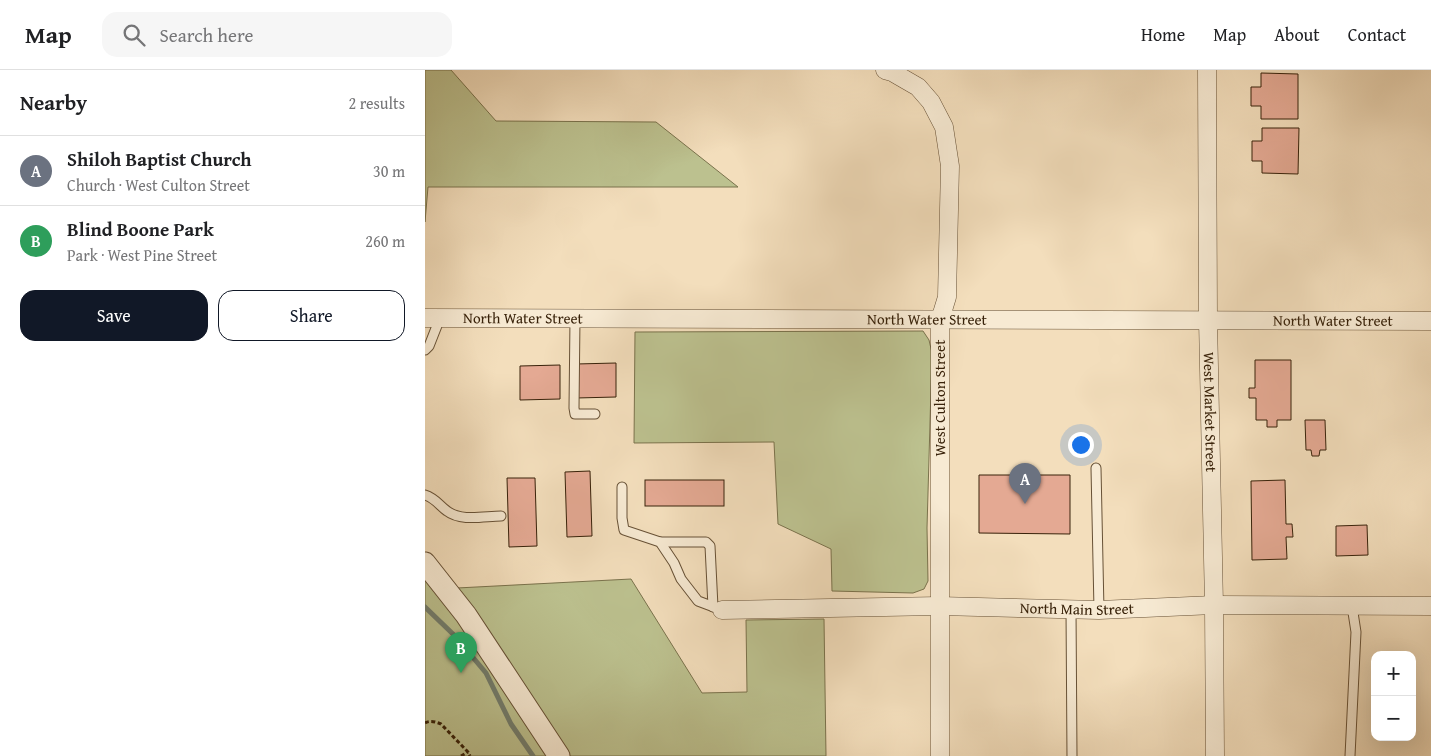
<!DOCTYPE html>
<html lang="en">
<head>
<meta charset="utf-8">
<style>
  :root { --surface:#fff; --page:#f6f6f6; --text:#202124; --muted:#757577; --line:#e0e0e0; --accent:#111827 }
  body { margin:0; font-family:"Gentium Book Plus",serif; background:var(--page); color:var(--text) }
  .controls { position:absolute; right:15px; bottom:15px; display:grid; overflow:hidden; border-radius:10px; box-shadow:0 5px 20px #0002 }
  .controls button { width:45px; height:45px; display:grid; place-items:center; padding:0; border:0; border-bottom:1px solid var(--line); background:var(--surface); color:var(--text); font:25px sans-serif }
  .you { position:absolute; left:655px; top:374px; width:18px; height:18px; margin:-12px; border:4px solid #fff; border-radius:50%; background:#1a73e8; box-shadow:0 0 0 8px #1a73e833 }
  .badge { display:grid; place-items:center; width:32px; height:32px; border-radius:50%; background:var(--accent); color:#fff; font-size:16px; font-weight:700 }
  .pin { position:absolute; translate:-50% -41px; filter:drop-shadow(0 1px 2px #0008) }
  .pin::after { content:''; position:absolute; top:26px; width:18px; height:15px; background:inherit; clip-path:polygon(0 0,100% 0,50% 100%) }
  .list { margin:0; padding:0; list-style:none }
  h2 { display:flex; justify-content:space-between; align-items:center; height:65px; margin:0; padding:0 20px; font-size:21px }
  h2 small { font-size:16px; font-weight:400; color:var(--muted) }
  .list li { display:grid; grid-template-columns:32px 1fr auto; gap:15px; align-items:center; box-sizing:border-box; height:70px; padding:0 20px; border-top:1px solid var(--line) }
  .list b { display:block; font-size:19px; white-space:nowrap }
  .list p { margin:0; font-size:16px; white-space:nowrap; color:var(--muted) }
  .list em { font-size:16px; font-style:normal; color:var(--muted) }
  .actions { display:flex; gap:10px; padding:15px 20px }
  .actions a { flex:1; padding:11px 0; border:1px solid var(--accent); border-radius:15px; text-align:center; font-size:18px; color:var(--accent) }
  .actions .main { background:var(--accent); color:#fff }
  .icon { flex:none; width:28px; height:28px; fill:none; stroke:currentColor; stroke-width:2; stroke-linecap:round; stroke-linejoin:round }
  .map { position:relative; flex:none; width:1006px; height:686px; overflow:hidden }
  header { display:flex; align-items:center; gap:30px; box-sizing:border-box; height:70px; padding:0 25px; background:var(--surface); border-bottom:1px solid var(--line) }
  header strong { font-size:24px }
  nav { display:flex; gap:28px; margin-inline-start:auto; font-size:18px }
  .search { width:350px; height:45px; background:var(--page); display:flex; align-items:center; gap:12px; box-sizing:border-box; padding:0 18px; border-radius:15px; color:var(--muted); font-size:19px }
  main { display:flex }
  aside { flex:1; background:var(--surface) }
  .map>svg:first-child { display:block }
  .green { fill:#bcc18f; stroke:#7a724c }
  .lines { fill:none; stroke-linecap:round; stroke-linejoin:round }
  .stream { stroke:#737e6e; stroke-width:5 }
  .building { fill:#e4a993; stroke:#38220a }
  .service-casing { stroke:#675136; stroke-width:11 }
  .minor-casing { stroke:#675136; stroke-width:19 }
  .tertiary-casing { stroke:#675136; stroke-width:23 }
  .path { stroke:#38220a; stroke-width:3; stroke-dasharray:4 2.5; stroke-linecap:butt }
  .service { stroke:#f7ead3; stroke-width:9 }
  .minor { stroke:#f7ead3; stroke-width:18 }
  .tertiary { stroke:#f7ead3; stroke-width:21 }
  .labels { text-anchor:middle; stroke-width:4.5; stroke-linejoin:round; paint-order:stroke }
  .street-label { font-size:15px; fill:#38220a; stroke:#f7ead3 }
</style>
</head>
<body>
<header>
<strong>Map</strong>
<div class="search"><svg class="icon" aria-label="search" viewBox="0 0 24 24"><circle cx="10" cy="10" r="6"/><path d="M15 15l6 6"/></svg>Search here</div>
<nav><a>Home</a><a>Map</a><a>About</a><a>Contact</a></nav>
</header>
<main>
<aside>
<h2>Nearby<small>2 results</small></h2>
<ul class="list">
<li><span class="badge" style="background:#6b7280">A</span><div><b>Shiloh Baptist Church</b><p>Church · West Culton Street</p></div><em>30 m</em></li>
<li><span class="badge" style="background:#2e9e5b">B</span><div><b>Blind Boone Park</b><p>Park · West Pine Street</p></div><em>260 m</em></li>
</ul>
<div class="actions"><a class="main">Save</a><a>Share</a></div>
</aside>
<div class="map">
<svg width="1006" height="686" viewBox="0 0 1006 686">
  <rect width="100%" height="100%" fill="#f3debc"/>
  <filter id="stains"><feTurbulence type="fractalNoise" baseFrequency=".004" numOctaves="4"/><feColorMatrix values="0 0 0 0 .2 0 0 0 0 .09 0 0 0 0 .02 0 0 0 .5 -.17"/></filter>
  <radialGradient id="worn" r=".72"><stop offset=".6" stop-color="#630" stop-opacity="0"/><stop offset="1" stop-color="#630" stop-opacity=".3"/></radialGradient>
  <!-- green -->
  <g class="green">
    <path d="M0,0H26L71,51L231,52L313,117H3L0,152Z"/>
    <path d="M498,261L504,270L507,283L502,458L503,511L499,519L488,523L407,521L406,479L353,454L349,372L209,373L210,262Z"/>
    <path d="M0,507L46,564L126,686H0Z"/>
    <path d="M206,509L277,623L322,622L321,550L399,549L401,686H145L32,518Z"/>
  </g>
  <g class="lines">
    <!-- stream -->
    <path class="stream" d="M0,537L30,566L61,603L86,654L108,686"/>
  </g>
  <!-- building -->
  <g class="building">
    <path d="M836,3L873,4V49H836V36H826V17H836Z"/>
    <path d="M837,58H874L873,104L837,103V91H827V71H837Z"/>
    <path d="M830,290H866V350H852V357H842V350H831V328H824V318H830Z"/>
    <path d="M191,293V327L151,328V294Z"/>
    <path d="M135,295V329L95,330V296Z"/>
    <path d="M880,350H900L901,380H895L894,386H887L886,380H881Z"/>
    <path d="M165,401L167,466L142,467L140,402Z"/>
    <path d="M554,405H645V464L554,463Z"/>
    <path d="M82,408H110L112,476L84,477Z"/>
    <rect x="220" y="410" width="79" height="26"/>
    <path d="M860,410L861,454H867L868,467H861L862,489L827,490L826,411Z"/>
    <path d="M942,455L943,485L911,486V456Z"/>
  </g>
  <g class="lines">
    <!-- service casing -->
    <g class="service-casing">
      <g id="service">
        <path d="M150,249L149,338L150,344H170"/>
        <path d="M0,280L4,276L15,248"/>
        <path d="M671,398L674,540"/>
        <path d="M197,417V448L199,460L235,472L249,493L256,509L273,531L297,540"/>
        <path d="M0,425C10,428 14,435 22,441C36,452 60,446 76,446"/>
        <path d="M235,472H281L285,476L288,537"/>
        <path d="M646,539L647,686"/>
        <path d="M925,686L931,562L927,536"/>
      </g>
    </g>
    <!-- minor casing -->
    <g class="minor-casing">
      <g id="minor">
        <path d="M460,0L467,2L493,17L506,32L519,57L525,96L522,227L515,250V686"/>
        <path id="s1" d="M782,0L783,250L789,535L790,686"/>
        <path id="s2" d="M0,248L1006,251"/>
        <path id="s3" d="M297,540L514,536L674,540L789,535L1006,536"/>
      </g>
    </g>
    <!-- tertiary casing -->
    <g class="tertiary-casing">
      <path id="tertiary" d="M0,493L41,545L134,686"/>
    </g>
    <!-- path -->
    <g class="path">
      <path d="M0,653C5,650 11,652 16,654L43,682L45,686"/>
      <path d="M36,686L43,682"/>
    </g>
    <!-- service -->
    <use href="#service" class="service"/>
    <!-- minor -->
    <use href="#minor" class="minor"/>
    <!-- tertiary -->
    <use href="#tertiary" class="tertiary"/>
  </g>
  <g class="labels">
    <!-- street labels -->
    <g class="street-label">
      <text dy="5" stroke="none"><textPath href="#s2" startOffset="98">North Water Street</textPath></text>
      <text dy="5" stroke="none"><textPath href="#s2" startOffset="502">North Water Street</textPath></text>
      <text dy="5" stroke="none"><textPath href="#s2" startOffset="908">North Water Street</textPath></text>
      <text transform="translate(515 328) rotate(-90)" y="5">West Culton Street</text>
      <text dy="5" stroke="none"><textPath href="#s1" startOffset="342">West Market Street</textPath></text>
      <text dy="5" stroke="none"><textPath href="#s3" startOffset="355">North Main Street</textPath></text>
    </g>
  </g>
  <rect width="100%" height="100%" filter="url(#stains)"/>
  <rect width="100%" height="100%" fill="url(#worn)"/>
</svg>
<div class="controls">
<button>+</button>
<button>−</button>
</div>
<div class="you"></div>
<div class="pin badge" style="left:600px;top:434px;background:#6b7280">A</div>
<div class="pin badge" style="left:36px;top:603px;background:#2e9e5b">B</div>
</div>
</main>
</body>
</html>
